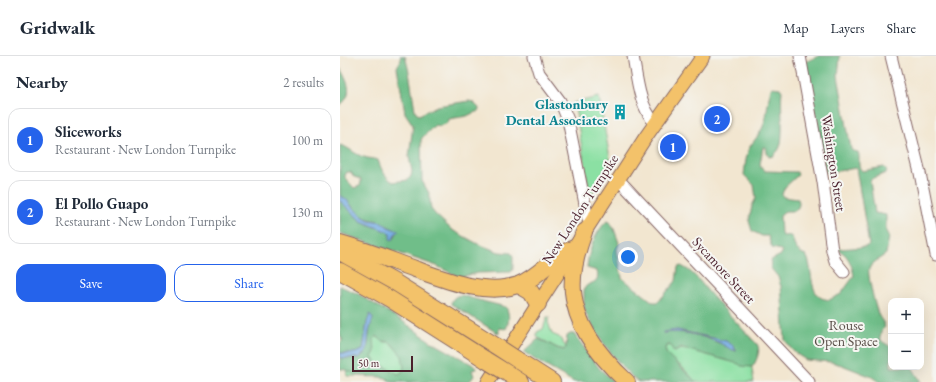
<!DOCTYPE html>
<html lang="en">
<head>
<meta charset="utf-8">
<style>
  :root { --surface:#fff; --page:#f6f6f7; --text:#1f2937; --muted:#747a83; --line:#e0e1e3; --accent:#2563eb }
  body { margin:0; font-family:"EB Garamond",serif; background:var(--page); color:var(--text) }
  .controls { position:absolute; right:12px; bottom:12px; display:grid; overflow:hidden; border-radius:8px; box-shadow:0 4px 16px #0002 }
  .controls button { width:36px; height:36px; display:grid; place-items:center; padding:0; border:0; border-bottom:1px solid var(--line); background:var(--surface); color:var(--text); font:20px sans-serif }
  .scale { position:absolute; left:12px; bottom:10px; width:61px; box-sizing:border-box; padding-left:4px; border:2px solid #4a1f2b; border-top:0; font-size:11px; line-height:14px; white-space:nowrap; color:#4a1f2b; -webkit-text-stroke:3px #f6f6f2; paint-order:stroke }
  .you { position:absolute; left:288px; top:201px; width:14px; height:14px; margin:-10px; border:3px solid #fff; border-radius:50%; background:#1a73e8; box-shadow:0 0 0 6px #1a73e833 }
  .badge { display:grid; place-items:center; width:26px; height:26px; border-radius:50%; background:var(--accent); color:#fff; font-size:13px; font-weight:700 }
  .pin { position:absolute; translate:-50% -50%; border:2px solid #fff; box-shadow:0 1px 4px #0006 }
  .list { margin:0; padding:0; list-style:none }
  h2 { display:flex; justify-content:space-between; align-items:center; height:52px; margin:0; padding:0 16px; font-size:17px }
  h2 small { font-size:13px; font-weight:400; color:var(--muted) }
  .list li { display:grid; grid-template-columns:26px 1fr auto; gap:12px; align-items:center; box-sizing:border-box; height:64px; margin:0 8px 8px; padding:0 8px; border:1px solid var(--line); border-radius:12px }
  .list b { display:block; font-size:15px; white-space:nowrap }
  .list p { margin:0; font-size:13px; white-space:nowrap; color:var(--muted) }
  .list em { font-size:13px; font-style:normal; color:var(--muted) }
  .actions { display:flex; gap:8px; padding:12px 16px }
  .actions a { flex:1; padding:9px 0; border:1px solid var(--accent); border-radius:12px; text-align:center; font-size:14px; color:var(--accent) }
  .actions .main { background:var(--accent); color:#fff }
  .map { position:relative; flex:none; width:596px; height:326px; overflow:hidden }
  header { display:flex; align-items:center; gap:24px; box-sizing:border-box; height:56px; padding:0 20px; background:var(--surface); border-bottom:1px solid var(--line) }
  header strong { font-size:19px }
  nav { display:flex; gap:22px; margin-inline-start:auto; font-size:14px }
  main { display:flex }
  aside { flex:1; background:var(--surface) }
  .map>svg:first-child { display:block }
  .green { fill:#8be0a3; stroke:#6a8067 }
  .forest { fill:#70be89; stroke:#5d6e5a; fill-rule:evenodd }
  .water { fill:#74ade4; stroke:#5f6688 }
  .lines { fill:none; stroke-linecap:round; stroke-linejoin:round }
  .minor-casing { stroke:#856565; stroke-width:13 }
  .major-casing { stroke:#856565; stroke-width:15 }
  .highway-casing { stroke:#856565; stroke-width:18 }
  .minor { stroke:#fff; stroke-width:11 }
  .major { stroke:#f3c26a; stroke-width:13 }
  .highway { stroke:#f3c26a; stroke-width:16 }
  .highway-bridge-casing { stroke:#856565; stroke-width:18; stroke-linecap:butt }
  .highway-bridge { stroke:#f3c26a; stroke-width:16 }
  .labels { text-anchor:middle; stroke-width:4; stroke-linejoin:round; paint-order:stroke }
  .culture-label { font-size:14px; font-weight:bold; fill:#0d838f; stroke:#f6f6f2; text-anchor:end }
  .street-label { font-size:14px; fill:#4a1f2b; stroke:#f6f6f2 }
  .park-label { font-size:14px; fill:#5a4f49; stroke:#f6f6f2 }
</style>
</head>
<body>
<header>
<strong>Gridwalk</strong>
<nav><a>Map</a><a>Layers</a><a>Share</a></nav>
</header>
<main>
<aside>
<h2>Nearby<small>2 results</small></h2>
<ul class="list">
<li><span class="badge">1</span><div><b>Sliceworks</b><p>Restaurant · New London Turnpike</p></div><em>100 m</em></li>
<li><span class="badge">2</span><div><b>El Pollo Guapo</b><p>Restaurant · New London Turnpike</p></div><em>130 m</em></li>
</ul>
<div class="actions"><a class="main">Save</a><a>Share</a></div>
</aside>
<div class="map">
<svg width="596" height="326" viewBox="0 0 596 326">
  <rect width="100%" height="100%" fill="#f6f6f2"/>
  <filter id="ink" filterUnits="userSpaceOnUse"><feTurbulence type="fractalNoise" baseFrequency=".025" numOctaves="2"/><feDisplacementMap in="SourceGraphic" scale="8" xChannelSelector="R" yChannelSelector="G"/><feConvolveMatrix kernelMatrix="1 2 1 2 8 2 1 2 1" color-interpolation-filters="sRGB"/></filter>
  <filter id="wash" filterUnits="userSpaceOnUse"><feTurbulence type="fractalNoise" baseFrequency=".012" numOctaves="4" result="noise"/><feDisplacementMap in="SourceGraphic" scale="16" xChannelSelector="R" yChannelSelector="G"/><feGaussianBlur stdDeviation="0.9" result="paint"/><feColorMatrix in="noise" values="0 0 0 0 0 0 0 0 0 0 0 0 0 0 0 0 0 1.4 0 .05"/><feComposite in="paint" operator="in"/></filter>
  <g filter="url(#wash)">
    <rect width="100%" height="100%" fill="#f2e6d0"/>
    <!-- green -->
    <g class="green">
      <path d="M259,41L271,108L250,140L236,57L233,47Z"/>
      <path d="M0,258L45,286H50L55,292L83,309L72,326H50L44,320H7L0,271Z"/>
      <path d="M207,261H209L208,266L212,278L219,281L226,291L225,294L217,292L197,281V276L203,273Z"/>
      <path d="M408,286L414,326H356L342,311L329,301L326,297L325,292L328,289H330L335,296L340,293L353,295Z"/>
    </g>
    <!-- forest -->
    <g class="forest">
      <path d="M60,0H65L69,16L75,54L77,58L79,59L97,50L129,45L133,46L139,52L138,56H135L127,60L109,63L108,67L100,70L95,69L82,82L81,84L82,125L89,137L91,153L95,158L112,174L138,188L159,196L171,197L173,200V213L171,216L138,217L119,221L97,210L0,177V145L21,165L48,176L53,184L58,175C53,173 49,171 44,168C37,163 28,165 20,159C13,153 9,144 0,139V89C9,91 15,99 24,101C29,103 33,102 38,104C41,113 45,121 53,126L68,124L71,120L72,115L69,101L73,69L65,57L57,11L61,4ZM7,116H11L14,121L21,123V126L20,130L14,132L5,122V119Z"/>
      <path d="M479,0H500L498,20L511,93L513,95L518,96C521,102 516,109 522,115L544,111L547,114L546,117L533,122L530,125L535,157L546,159V175L549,181L546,198C541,202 531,207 529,213C527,219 536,254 539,260C541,264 544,266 545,271L541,275L540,283L543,286L551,291V311H572L581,326H539L532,321L502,309L491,306L466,304L458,299L452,294L445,284L441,230C439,227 440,224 438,221C433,214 429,213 431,204L441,199L442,196L441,194L432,192L428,180H422L412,175L409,165L412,150L416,142L414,129L404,119C405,110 406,97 411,89C417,81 422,75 425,65C427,57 429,35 432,31L440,32L442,35C440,50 445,82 439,93C438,95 435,98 433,100L429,101L427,97L426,91H423L420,108L421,112L425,115L457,116L458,119L445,131L442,138L443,141L458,143C460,148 459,151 455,155H446L440,160L441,178L443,180C445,180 448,179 450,180C456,182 450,194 466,199C473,210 469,234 480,241C482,243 487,243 489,244L501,238L514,220C512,209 508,198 498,194V193L525,191L529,189L516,112L486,117L465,6Z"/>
      <path d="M0,12C7,25 15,38 0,49Z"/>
      <path d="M267,165L270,166L274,173L279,187L277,194L282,222L313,246H318L336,225L338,211L341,210C355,216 362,229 372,240C387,256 401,272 417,288C421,295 417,302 414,309L412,311L401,310L399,308L342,292L334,296L330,289H328L325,292L326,297L356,326H298C281,312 249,272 244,251C244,246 244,240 244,235C245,224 261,231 257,215L247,212C248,196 255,176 267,165ZM337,274L386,285L396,295C390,293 385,289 379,287C361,279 342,274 323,277Z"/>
      <path d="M0,230L18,238L61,264L90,285L135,310L136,313L132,314L134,320L129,326H52C45,318 31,322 21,320C13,318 10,314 0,313V301L2,302H19C32,293 26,277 33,263L27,266L23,294L15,297H0V287L3,284L0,279ZM37,280L42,285L50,286L62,300L64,312L62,316L58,318L48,312L37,307L32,301L35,296L34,282Z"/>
      <path d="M121,239C136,244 151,247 166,251C170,259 169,266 166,273L159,272V278L111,248C112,242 116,240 121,239Z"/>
      <path d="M230,278H234L259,312L274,326H234L197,305L184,296L198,283L208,287L217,292L224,294L226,291L227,280Z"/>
    </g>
    <!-- water -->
    <g class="water">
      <path d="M0,139L7,144L12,151L22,160L29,164L42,166L48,171L59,175L58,176L55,178L53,184L50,183V178L48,176L21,165L0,145Z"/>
      <path d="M30,258L33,262L29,276L27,295L19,302H2L0,301V297H15L23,294L27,266Z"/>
      <path d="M337,274L386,285L394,290L395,293L397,295C390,294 384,289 378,286C360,279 342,274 323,277V276Z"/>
    </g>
  </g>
  <g filter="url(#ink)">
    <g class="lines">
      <!-- minor casing -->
      <g class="minor-casing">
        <g id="minor">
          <path d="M194,0L199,17L220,45L228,64L249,168"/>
          <path d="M293,0C297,22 299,50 315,67"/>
          <path d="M460,0L483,126L492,195L495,205L504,216"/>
          <path d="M551,0L580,117L596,199"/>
          <path d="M278,123L469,326"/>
        </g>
      </g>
      <!-- major casing -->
      <g class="major-casing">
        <path id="major" d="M148,326L305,82L363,0"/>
      </g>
      <!-- highway casing -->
      <g class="highway-casing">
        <g id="highway">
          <path d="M244,176C237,195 231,216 233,236C236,271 262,303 287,326"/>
          <path d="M0,187C25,194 50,204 75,213C106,224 145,240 178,229C200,221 213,199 234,192"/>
          <path d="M0,196L56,227L156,290"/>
          <path d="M0,215L50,243L146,304"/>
          <path d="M179,229L191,236L198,248"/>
          <path d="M176,303L212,326"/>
          <path d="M167,317L181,326"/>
        </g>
      </g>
      <!-- minor -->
      <use href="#minor" class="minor"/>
      <!-- major -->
      <use href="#major" class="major"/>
      <!-- highway -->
      <use href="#highway" class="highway"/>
      <!-- highway-bridge casing -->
      <g class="highway-bridge-casing">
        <g id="highway-bridge">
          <path d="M156,290L176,303"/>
          <path d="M146,304L167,317"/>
        </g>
      </g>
      <!-- highway-bridge -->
      <use href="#highway-bridge" class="highway-bridge"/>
    </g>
  </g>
  <!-- icons -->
  <defs>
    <g id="building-bare" transform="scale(1.2)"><path d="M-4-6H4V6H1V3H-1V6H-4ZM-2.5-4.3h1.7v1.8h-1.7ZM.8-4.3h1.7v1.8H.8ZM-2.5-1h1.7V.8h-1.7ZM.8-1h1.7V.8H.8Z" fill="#0f9aa8" stroke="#f6f6f2" stroke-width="2.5" paint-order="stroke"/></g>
  </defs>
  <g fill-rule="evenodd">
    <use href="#building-bare" x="280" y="56"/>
  </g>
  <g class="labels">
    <!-- culture labels -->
    <g class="culture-label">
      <text x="268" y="53">Glastonbury<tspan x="268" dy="16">Dental Associates</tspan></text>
    </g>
    <!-- street labels -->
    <g class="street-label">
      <text transform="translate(494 107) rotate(81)" y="5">Washington Street</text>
      <text transform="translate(240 153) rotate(-57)" y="5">New London Turnpike</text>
      <text transform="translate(384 214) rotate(47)" y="5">Sycamore Street</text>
    </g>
    <!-- park labels -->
    <g class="park-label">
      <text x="506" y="274">Rouse<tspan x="506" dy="16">Open Space</tspan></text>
    </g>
  </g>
</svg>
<div class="controls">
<button>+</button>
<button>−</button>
</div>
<div class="scale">50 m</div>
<div class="you"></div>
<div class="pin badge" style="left:333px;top:91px">1</div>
<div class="pin badge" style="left:377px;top:63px">2</div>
</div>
</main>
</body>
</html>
